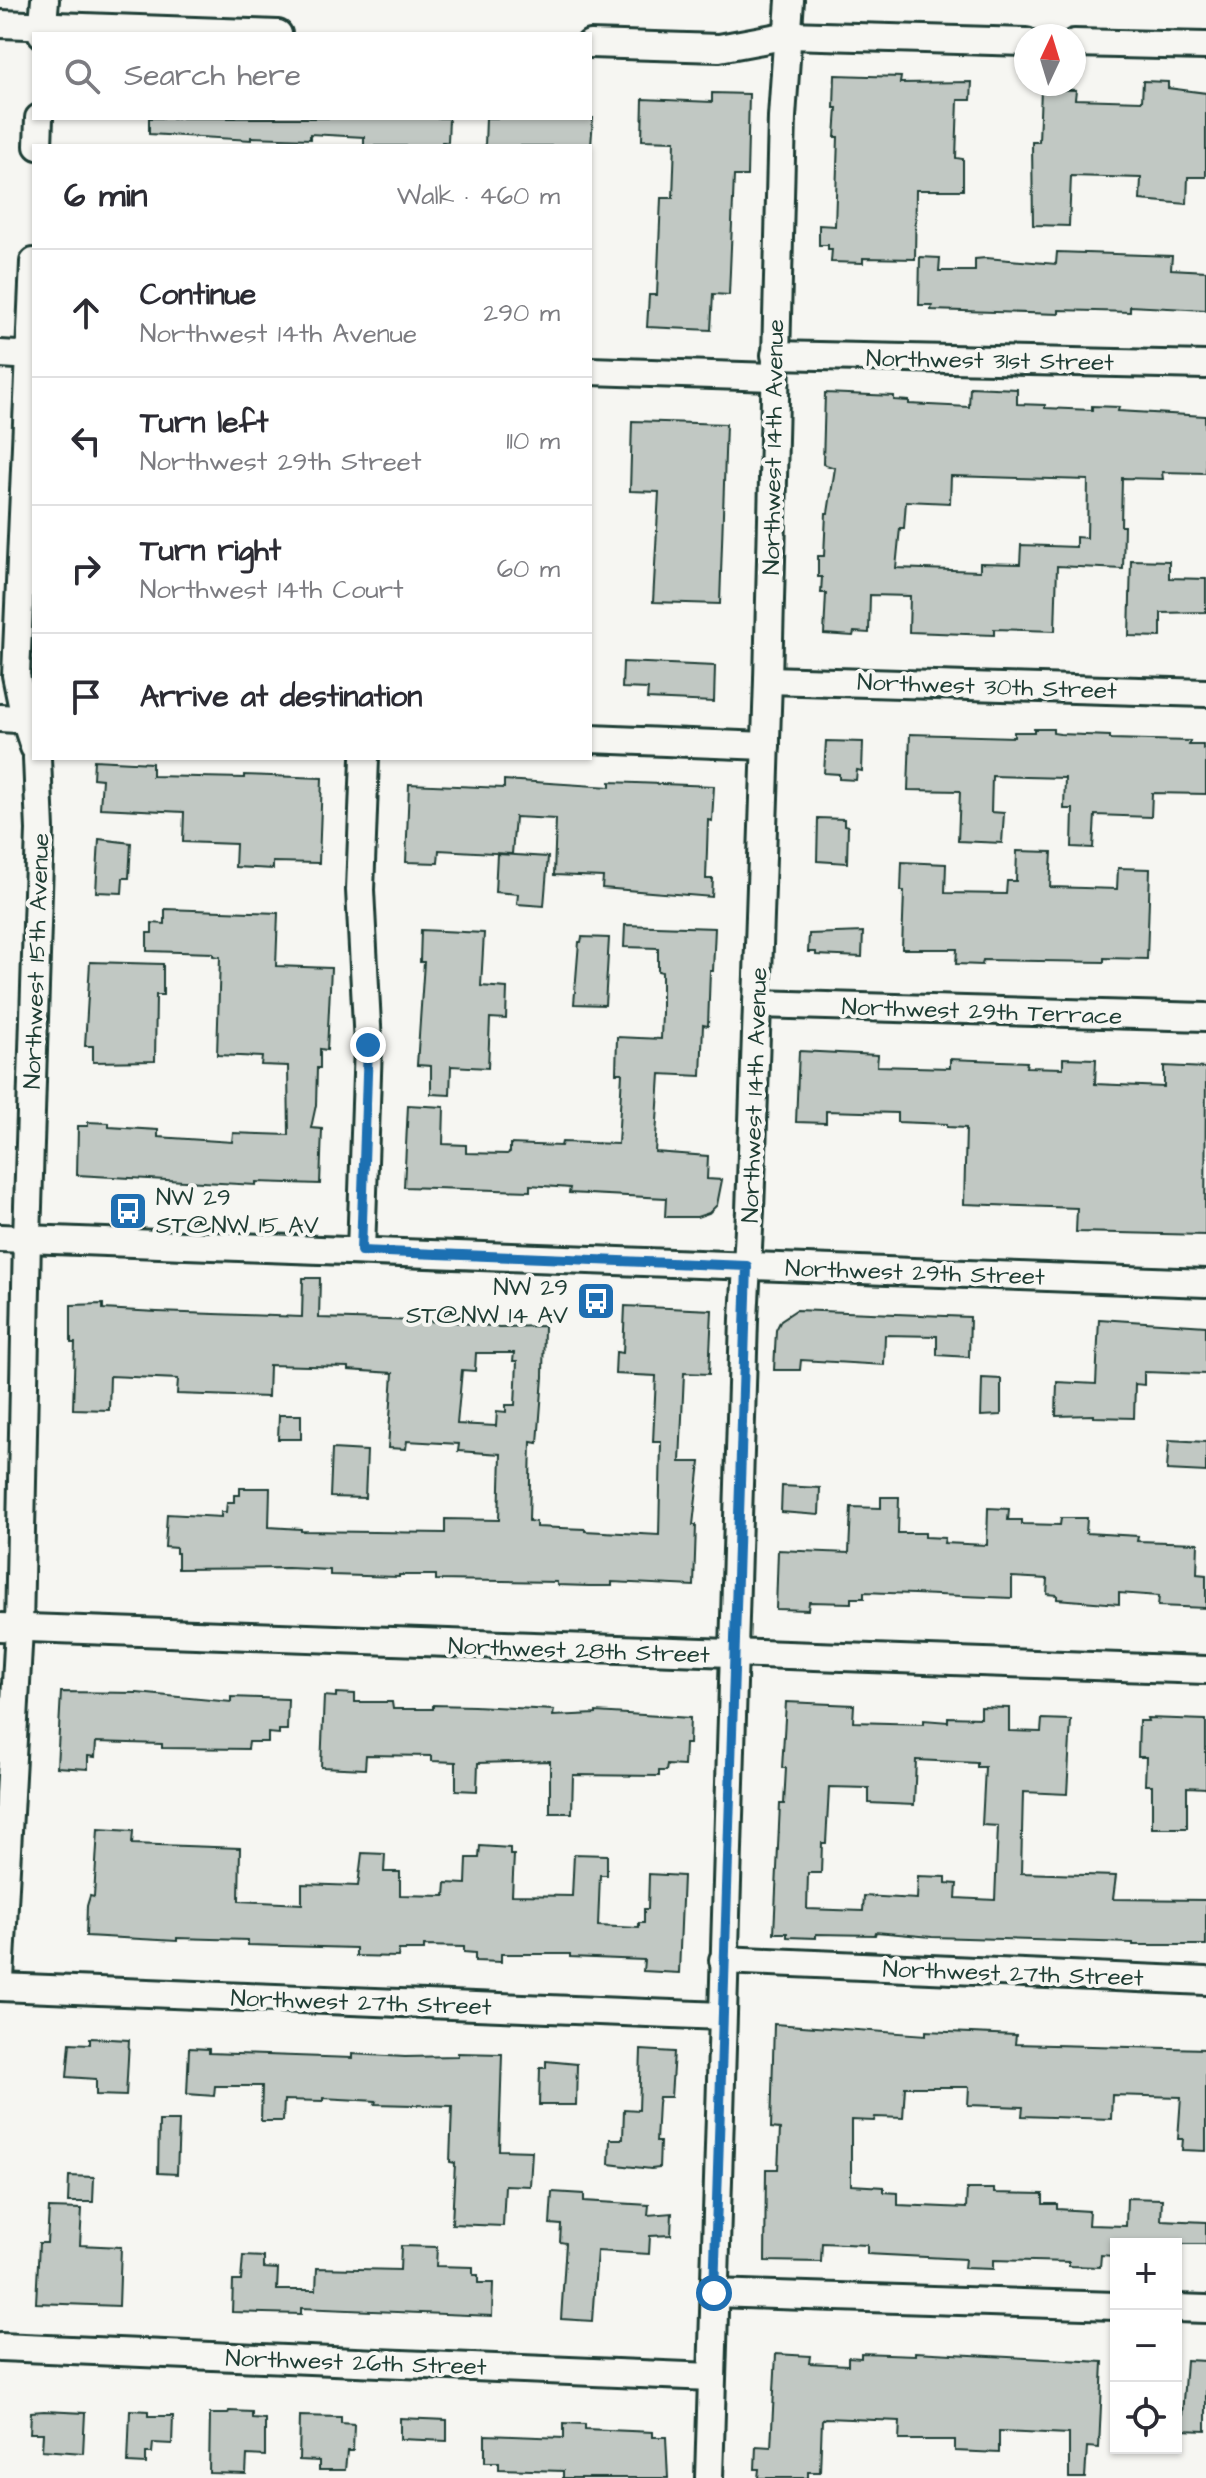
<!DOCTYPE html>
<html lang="en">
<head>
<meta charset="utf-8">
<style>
  :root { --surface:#fff; --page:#f2f2f3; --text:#2b2b33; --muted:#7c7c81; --line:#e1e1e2 }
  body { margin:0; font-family:"Architects Daughter",sans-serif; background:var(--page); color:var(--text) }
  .controls { position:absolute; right:24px; bottom:24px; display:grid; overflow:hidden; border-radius:0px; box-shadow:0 2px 6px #0004 }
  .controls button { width:72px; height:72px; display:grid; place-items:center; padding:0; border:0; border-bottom:2px solid var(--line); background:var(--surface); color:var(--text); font:40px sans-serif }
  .compass { position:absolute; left:1014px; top:24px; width:72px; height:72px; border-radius:50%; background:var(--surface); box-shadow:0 2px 6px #0004; rotate:4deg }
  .stop { position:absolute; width:24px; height:24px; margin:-18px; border:6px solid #1f6fb2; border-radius:50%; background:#fff }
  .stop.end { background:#1f6fb2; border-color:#fff; box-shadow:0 2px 8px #0008 }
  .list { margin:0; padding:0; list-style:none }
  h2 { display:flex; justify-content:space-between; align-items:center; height:104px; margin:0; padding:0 32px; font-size:34px }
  h2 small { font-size:26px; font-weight:400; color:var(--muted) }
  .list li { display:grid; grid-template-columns:52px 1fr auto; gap:24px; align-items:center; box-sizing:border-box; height:128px; padding:0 32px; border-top:2px solid var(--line) }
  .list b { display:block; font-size:30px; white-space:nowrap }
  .list p { margin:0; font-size:26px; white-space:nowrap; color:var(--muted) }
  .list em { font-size:26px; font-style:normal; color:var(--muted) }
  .icon { flex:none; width:44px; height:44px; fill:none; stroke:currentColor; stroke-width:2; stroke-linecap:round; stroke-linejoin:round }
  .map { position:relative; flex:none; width:1206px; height:2478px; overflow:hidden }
  .search { position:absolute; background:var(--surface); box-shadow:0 2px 6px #0004; left:32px; top:32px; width:560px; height:88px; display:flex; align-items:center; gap:20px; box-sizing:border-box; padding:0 28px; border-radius:0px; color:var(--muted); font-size:30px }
  .panel { position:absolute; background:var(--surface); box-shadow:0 2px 6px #0004; left:32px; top:144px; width:560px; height:616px; border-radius:0px }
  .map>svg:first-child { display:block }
  .building { fill:#c1c8c3; stroke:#1f3d34; stroke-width:2; fill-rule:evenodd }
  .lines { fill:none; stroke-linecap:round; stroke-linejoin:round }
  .minor-casing { stroke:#1f3d34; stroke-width:32 }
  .minor { stroke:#f6f6f2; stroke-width:26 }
  .route { stroke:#1f6fb2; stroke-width:10 }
  .labels { text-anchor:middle; stroke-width:8; stroke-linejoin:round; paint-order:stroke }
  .street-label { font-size:24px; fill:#1f3d34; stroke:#f6f6f2 }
  .poi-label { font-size:24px; fill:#1f3d34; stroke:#f6f6f2; text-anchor:start }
</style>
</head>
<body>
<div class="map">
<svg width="1206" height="2478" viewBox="0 0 1206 2478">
  <rect width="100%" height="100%" fill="#f6f6f2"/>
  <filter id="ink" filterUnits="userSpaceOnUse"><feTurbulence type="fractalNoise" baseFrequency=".0125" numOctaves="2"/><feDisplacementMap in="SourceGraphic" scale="16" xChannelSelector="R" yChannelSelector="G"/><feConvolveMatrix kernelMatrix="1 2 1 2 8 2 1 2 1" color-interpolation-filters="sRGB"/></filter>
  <g filter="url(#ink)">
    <!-- building -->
    <g class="building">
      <path d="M835,75L901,77L900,83L972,82L971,100H958L956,158L963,159V190H916L915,259L863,258V263L831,262L832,249H828V245H819V225L835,226L838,137H835L837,108H834Z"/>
      <path d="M1143,81L1168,82V88L1206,93V177H1188L1187,204L1140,200L1141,178L1071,176L1069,226L1033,225L1032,142H1039L1041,89L1076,90L1075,99L1142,101Z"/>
      <path d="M712,93L749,94L747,176H734L729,295L713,294L711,330L647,327L649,295H657L661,198H673L675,141L642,140L643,99L712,102Z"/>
      <path d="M149,118H449L448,142H442V146H364V137L310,134V139L251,137V140L149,134Z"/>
      <path d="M486,118H593L591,146H485Z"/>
      <path d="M1057,252L1172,256L1171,269L1206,271V310L1130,306V312L1059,310V314L931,310L932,305H919L920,257L940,258L939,271H975V259L986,258L1056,264Z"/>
      <path d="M970,387L1017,389V404L1045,405V408L1092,410V406L1119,407L1118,411L1205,416L1206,473L1162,472L1163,479L1122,478L1121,526H1124L1123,569L1057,566L1055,631L994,629V635L909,632L910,596L870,595L869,633L854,632L853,636L824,634L826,593H821L822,577H818V556H824L826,513H828L835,468L823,464L825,393L894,396V400L909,401V404L969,407ZM951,476L1088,480L1087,538L1076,537V547L1021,545L1020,564L980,563V571L896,568L900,528H904L906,501L950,503Z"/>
      <path d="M632,421L726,424L720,604L653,602L659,492L630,491Z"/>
      <path d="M1131,560L1169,561V578L1206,579V612L1161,613V637L1129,636Z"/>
      <path d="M623,662L715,666L714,702L647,699L648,689L622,688Z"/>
      <path d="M1034,729H1053V733L1060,734L1110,736V739L1190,741L1189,745H1203V749L1206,750V794L1152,793L1151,817L1095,815L1093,848L1072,847L1073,809H1064L1065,778L992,776L991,812L1004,813L1002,843L958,841L960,791L908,790L910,734L1014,737V732H1034Z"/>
      <path d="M826,741L863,742L862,771L857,770L856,780L839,779V774L824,773Z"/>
      <path d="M94,760L152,763V776L244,778V775L322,778L319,863L273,862V869L235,867L236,844L183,842L184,812L100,808L102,779L93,778Z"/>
      <path d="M504,780L610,787V782L714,786L712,821L708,820L706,879H713L712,897L602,888L603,877L554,875L556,819L515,817L512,854L439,850L438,863L406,862L409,784L504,788Z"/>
      <path d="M818,818L844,819V825L848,826L847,863L817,861Z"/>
      <path d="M99,839L131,843L129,878H123L122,893L96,892Z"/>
      <path d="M1017,851L1052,852L1050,887L1117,889L1118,868L1150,869L1147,959L1104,958V962L983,960L982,965L956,964L957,949H902L904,891H901L902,862L946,864L945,893L1006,894L1007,881H1016Z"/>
      <path d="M497,854L548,857L544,906L517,904L518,894L495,892Z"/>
      <path d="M165,909L278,913L276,966L331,968L327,1050L320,1049V1068H317L316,1105L311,1128L322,1129L320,1184L256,1182V1185L77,1175L78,1126H88V1122L109,1123V1127L158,1130V1137L232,1142L233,1133L289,1135L288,1066L261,1065L262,1057L217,1055L220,957L213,956V953L147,951V933H152V923L165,924Z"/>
      <path d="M625,925L715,928L713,971H710L708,1026L703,1025L701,1076L660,1074L655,1152L708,1156L707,1179L722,1180L717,1205L709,1213L697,1217H665L666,1198L569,1193L570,1188L530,1185V1191L404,1187L408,1105L444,1107L443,1144L466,1145V1153L507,1154L510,1152V1144L561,1146L562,1142L618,1144L622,1073H616L617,1037L661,1039L662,1012V972L658,971V948L624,947Z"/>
      <path d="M421,930L484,933L481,986L507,988L506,1019L490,1018L488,1068L451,1066L450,1095L431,1094V1066L417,1065L424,962H420Z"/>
      <path d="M863,932L862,957L816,955V952H808L809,934Z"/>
      <path d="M582,937L609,938L605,1005L574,1004L579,942H581Z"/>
      <path d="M90,962L163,964V995H156L155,1061L93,1062V1046H85Z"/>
      <path d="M799,1051L878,1055L877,1066L950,1068V1059L1027,1062L1026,1067L1063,1068V1058L1096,1059L1095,1084L1164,1087V1066L1206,1068L1205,1235L1076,1232L1077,1208L964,1204L966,1128L947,1127V1124L897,1122V1113L826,1111V1123L796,1122Z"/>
      <path d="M303,1278H320L319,1318L453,1322L499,1327L544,1326L543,1377L538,1443L531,1442L529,1521L536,1522V1527L585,1529V1531L659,1535L661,1442H653L656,1376L615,1374L616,1352L623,1353L625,1306L712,1310L709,1374L684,1373L680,1462H700L693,1525H696L694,1586L612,1582V1586H589L557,1585V1582L436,1580V1575H399V1577L330,1575V1570L288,1568L178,1569V1553H176V1548L165,1547L167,1514L221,1517V1512H226L227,1502H234V1495H240V1488H270L269,1527L301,1529V1531L445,1533V1519L499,1520L501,1454L458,1451L459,1444L407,1441L406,1449L388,1448L393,1373L348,1370V1367L269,1365L268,1397L177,1394L178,1379L110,1376L109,1410L73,1409L75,1343H71V1305L103,1304V1309L157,1312L302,1317ZM476,1353H514L513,1361H517L515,1405H506V1412L497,1411L496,1426L457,1424L462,1370L475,1371Z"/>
      <path d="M796,1310L970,1317L969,1357L937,1355V1336L885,1335L884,1365L801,1360L800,1370H774L776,1330L781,1320Z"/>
      <path d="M1099,1319L1206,1326V1374L1144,1372V1385L1135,1384L1134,1418L1094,1417V1415L1056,1416L1057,1382L1096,1384Z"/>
      <path d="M982,1378L1001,1379V1415L981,1416Z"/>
      <path d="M279,1415H301V1439H278Z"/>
      <path d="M1169,1440L1206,1442V1472L1167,1470Z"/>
      <path d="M332,1449L367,1451L365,1498L330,1497Z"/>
      <path d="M782,1486L820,1488L819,1515L781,1512Z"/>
      <path d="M881,1497H899L898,1533H925V1537L945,1538L944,1543L987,1545L988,1508L1009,1509L1008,1520H1022V1524L1060,1525L1061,1518H1087L1086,1533L1138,1536L1137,1541L1198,1543L1197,1574L1206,1575V1608L1158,1606L1159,1596L1119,1593V1604L1057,1599V1595L1047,1594L1048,1579L1012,1577V1598L864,1592V1598H851V1603L809,1602L808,1610L776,1609L778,1550L849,1553L851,1507L881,1508Z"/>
      <path d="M61,1692L137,1693L231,1702V1697L288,1699L287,1730H279V1734L268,1733V1742H249L248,1749L162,1748V1744L96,1742L95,1757L88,1756V1769L57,1767Z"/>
      <path d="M336,1693L355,1694V1702H392L393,1709H433V1705L474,1706L554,1710L553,1716L596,1714V1712L690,1718L689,1744H685L684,1766L667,1765L666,1771H659V1776L573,1775L572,1813H550V1761L478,1763L477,1791L456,1790V1762L432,1761V1756L366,1755L365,1769L321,1767L324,1696L336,1697Z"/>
      <path d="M786,1702L854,1705L853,1722L924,1724V1720L948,1722V1717L981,1718V1707L1009,1708V1731L1041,1732L1042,1719L1071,1720L1067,1794L1023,1792L1021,1873L1116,1876L1113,1899L1206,1900V1945H1133V1943L932,1937L876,1932L875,1935L816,1934V1938L787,1937V1933H774L780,1804H784L786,1768H782ZM916,1760L977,1763V1767H985L982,1825L998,1826L995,1900L956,1898L957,1884L946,1883V1877L918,1876L917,1899L864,1896L863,1911L807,1909L808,1873H821L822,1843H826L829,1787L869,1788V1803L914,1805Z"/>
      <path d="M1147,1718L1206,1720V1788L1187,1787V1828H1152V1785H1145L1146,1757H1138L1139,1721H1148Z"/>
      <path d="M98,1829L133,1831L132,1844L240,1848L239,1901L302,1904V1884L358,1886L362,1853L385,1854L384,1872H400V1895L445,1896L446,1883L466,1884L467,1858H479L480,1846L510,1848V1855H514L512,1895L572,1896L574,1854L607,1855V1875H600L598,1926L639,1928V1923H644V1909H648L649,1874L683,1876L679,1973L643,1971L644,1960L570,1957V1954H501V1962L475,1961V1953L464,1952V1947L424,1946V1950H399L398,1957L356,1956V1948L248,1945V1940L177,1938V1941L86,1936L87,1906L90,1896L94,1897Z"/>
      <path d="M774,2024L926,2035V2031L1016,2035L1015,2044L1206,2049V2151L1182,2150L1183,2139H1178L1181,2097L1112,2095L1111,2119L1022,2116L1023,2107L968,2105L969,2087H905L903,2118L875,2117L874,2121L851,2120V2185L884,2187V2192L898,2193V2205L966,2208L967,2189H994V2193L1043,2194V2204H1057V2209L1089,2211L1088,2225L1126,2226L1127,2198L1162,2199L1161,2220L1206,2222V2244H1114L1113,2256L1101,2255L1100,2267L1069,2266V2262L993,2260V2269L964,2268L965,2259L867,2254V2245L822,2243L821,2262L765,2261L766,2169H778L780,2129L771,2128Z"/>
      <path d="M90,2038L129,2040L126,2096L96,2095V2079L67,2077L70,2043L90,2044Z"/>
      <path d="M189,2048L209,2049V2053L352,2058V2054L405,2057L458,2056V2053L502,2054L499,2150L532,2151L530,2186L505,2185L503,2226L452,2224L455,2163L450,2162L452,2106L375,2104L376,2101L323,2098V2101L284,2100L283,2121H261L262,2086H215L214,2096L187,2094Z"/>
      <path d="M641,2050L674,2052L671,2097H659L658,2103L656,2142H660L659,2168L651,2169L609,2164L610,2139H623L624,2109L639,2110Z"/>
      <path d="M546,2061L577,2064L576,2105H539L540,2068H546Z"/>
      <path d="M159,2121H179L177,2174L158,2173Z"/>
      <path d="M69,2176L94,2177L93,2202H68Z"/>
      <path d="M552,2192L584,2194V2201L649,2205L648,2215L672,2213L671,2235L650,2236L649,2254L597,2251L592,2321L561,2319L566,2243L560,2242L561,2225L550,2224Z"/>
      <path d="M49,2208L82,2209L80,2245L121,2247L119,2306L36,2303L39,2243H47Z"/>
      <path d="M401,2246L437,2247L436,2266L473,2267V2275H478V2283H493L492,2316L301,2308V2314L232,2312L233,2281H241L243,2256L264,2257V2268L278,2269L277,2290H316L317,2268L400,2270Z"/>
      <path d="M915,2352L1103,2362L1099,2448L1087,2447L1085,2478H1069V2434L999,2431V2453L955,2451V2440H899L900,2421L825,2418L822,2420L820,2472H808V2478H758L759,2469H755L756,2446L771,2447L776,2354L810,2356L809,2363L848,2365V2357L861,2358V2353L915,2355Z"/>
      <path d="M1186,2360L1206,2361V2431L1181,2430Z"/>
      <path d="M130,2410L148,2411V2416H173L172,2444L153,2443L152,2453H146V2464L128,2463Z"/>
      <path d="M44,2411L85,2413L83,2453L42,2450L43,2433H30L31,2412Z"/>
      <path d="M229,2411L252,2412V2418L265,2419V2456L247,2455L246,2474L209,2473L210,2414H228Z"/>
      <path d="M300,2416L341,2417V2423L354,2424L353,2451H347L345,2470H319V2461L299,2460Z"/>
      <path d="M400,2418L447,2420V2441L400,2439Z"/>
      <path d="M564,2423L585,2424V2429L653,2432V2437H666L668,2478H563V2471L499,2469V2462H485V2435L564,2438Z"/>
    </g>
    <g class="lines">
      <!-- minor casing -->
      <g class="minor-casing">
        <g id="minor">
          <path d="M0,24L278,34"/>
          <path d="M42,34L45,0"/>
          <path d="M1074,43L1206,46"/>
          <path d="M590,44L719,48L789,35L1026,42"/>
          <path d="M38,146L39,118"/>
          <path d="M34,262L16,675L25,719L34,747"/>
          <path d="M0,354L34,356"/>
          <path d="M775,355L1206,365"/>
          <path d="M590,371L774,377"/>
          <path d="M768,680L1206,693"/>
          <path d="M0,718L34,720"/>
          <path d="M590,739L766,746"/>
          <path d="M757,1004L1206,1017"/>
          <path d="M0,1238L1206,1283"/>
          <path d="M361,1251L368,1045L360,890L365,758"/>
          <path d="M0,1627L1206,1670"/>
          <path d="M723,1960L1206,1981"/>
          <path d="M0,1979L19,1628L27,1238L40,830L37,758"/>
          <path d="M0,1987L722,2016"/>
          <path d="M714,2293L1116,2306"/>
          <path d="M1176,2308L1206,2309"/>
          <path d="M0,2347L711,2377"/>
          <path d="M709,2478L744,1319L750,1211L768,680L782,117L790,0"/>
        </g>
      </g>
      <!-- minor -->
      <use href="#minor" class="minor"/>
    </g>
  </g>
  <g class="lines" filter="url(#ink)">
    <!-- route -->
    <path class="route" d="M368,1045L361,1251L747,1266L714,2293"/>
  </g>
  <!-- icons -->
  <defs>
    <g id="bus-square" transform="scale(2)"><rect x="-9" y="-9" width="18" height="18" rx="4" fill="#1f6fb2" stroke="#f6f6f2"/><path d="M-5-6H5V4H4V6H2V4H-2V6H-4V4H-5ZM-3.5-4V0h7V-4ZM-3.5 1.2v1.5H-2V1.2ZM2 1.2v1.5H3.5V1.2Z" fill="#fff"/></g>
  </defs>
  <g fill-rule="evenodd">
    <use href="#bus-square" x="128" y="1211"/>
    <use href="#bus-square" x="596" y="1301"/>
  </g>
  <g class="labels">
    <!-- street labels -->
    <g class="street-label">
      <text transform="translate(990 360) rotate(1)" y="8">Northwest 31st Street</text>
      <text transform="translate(773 447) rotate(-89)" y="8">Northwest 14th Avenue</text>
      <text transform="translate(987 686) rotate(2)" y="8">Northwest 30th Street</text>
      <text transform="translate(36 961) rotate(-88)" y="8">Northwest 15th Avenue</text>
      <text transform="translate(982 1011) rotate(2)" y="8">Northwest 29th Terrace</text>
      <text transform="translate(754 1095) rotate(-88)" y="8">Northwest 14th Avenue</text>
      <text transform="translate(915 1272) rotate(2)" y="8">Northwest 29th Street</text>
      <text transform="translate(579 1650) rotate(2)" y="8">Northwest 28th Street</text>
      <text transform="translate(1013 1973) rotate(2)" y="8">Northwest 27th Street</text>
      <text transform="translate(361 2002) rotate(2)" y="8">Northwest 27th Street</text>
      <text transform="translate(356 2362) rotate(2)" y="8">Northwest 26th Street</text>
    </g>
    <!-- poi labels -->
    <g class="poi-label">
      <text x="156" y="1205">NW 29<tspan x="156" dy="28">ST@NW 15 AV</tspan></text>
      <text x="568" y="1295" text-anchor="end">NW 29<tspan x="568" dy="28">ST@NW 14 AV</tspan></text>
    </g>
  </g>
</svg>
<div class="controls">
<button>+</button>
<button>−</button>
<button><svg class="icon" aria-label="locate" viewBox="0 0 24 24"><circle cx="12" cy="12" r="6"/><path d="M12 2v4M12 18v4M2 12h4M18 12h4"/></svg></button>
</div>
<svg class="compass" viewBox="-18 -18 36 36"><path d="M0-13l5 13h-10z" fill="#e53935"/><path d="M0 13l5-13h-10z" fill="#7c7c81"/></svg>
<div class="stop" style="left:714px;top:2293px"></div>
<div class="stop end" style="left:368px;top:1045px"></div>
<div class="search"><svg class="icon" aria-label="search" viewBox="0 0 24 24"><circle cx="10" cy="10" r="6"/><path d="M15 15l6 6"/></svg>Search here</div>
<section class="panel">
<h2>6 min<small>Walk · 460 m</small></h2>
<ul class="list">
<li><svg class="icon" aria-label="ahead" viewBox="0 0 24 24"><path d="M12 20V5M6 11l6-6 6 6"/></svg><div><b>Continue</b><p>Northwest 14th Avenue</p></div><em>290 m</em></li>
<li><svg class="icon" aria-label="left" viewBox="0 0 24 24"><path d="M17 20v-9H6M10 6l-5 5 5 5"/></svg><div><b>Turn left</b><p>Northwest 29th Street</p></div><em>110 m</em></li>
<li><svg class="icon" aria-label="right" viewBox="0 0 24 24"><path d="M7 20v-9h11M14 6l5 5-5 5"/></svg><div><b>Turn right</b><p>Northwest 14th Court</p></div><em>60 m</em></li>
<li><svg class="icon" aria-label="arrive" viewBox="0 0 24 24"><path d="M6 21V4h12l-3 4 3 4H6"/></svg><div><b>Arrive at destination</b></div></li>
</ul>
</section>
</div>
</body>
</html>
